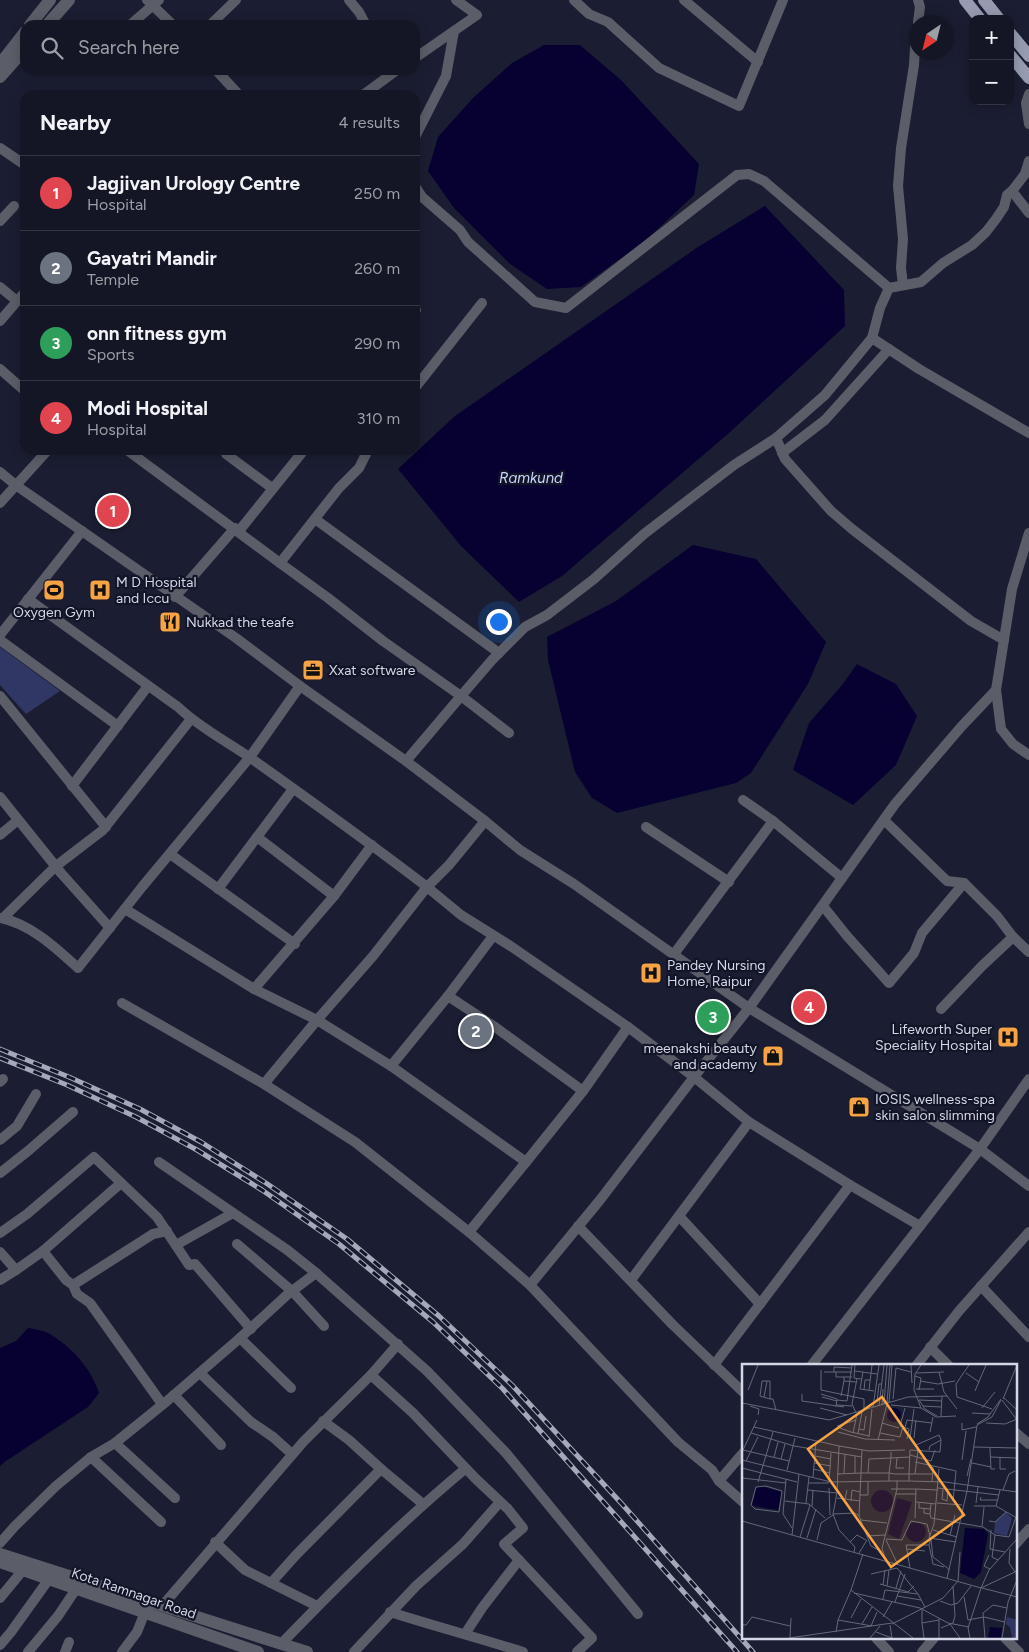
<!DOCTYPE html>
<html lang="en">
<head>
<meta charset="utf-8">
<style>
  :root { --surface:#141626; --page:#1d1f2e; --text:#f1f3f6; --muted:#9d9fa7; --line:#333543; --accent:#8c9099 }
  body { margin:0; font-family:Figtree,sans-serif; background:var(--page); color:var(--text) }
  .controls { position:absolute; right:15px; top:15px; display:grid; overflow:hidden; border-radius:10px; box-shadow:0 2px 12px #0003 }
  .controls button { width:45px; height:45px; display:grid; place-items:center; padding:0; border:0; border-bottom:1px solid var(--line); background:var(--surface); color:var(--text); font:25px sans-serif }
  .compass { position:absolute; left:909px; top:15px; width:45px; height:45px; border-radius:50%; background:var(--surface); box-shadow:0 2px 12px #0003; rotate:215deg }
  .you { position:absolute; left:498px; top:621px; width:18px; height:18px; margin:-12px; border:4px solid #fff; border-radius:50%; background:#1a73e8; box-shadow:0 0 0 8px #1a73e833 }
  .badge { display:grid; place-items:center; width:32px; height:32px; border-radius:50%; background:var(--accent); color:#fff; font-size:16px; font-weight:700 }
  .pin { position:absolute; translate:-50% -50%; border:2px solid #fff; box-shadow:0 1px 5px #0006 }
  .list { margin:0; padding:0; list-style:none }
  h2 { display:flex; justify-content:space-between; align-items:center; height:65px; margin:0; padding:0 20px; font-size:21px }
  h2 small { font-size:16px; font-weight:400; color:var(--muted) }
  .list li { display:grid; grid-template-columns:32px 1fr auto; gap:15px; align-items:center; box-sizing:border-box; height:75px; padding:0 20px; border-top:1px solid var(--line) }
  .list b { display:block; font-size:19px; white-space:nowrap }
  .list p { margin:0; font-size:16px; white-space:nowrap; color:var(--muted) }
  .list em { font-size:16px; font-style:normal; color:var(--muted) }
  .icon { flex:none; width:28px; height:28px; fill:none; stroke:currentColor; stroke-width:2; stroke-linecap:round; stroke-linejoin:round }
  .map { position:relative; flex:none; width:1029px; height:1652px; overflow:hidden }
  .search { position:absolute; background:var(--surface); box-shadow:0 2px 12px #0003; left:20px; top:20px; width:400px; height:55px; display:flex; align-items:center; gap:12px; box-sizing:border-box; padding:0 18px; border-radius:15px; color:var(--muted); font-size:19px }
  .panel { position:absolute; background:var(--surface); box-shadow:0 2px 12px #0003; left:20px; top:90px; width:400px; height:365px; border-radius:15px }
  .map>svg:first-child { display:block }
  .green { fill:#313764 }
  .water { fill:#070131 }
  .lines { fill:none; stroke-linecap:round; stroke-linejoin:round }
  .minor { stroke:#5b5d68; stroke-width:10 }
  .tertiary { stroke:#5b5d68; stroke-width:12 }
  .primary { stroke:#969bb1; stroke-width:12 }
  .rail-casing { stroke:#a5a8b8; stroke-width:5 }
  .rail { stroke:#121528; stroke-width:3; stroke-dasharray:9; stroke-linecap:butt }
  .labels { text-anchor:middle; stroke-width:4.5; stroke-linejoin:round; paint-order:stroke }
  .poi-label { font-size:14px; fill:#d4d7e5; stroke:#121528; text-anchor:start }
  .street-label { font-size:14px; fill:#d4d7e5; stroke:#121528 }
  .water-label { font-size:15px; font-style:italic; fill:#ccd4fd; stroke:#121528 }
  .inset-road { fill:none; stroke:#65687a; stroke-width:1 }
  .view { fill:#f5a345; fill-opacity:0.15; stroke:#f5a345; stroke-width:2.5 }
  .inset-edge { fill:none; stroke:#d4d7e5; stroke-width:2.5 }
</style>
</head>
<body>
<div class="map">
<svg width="1029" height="1652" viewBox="0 0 1029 1652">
  <rect width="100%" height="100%" fill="#1b1e32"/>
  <!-- green -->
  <path class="green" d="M0,648V647L60,691L26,714L0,685Z"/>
  <!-- water -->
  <g class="water">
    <path d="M544,45H580L621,80L699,164L694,195L646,240L581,287L547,289L510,264L454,208L428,171L438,137L473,98L512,63Z"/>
    <path d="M765,206L844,290L845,326L729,433L562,576L519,602L461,546L398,469L455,416L698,247Z"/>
    <path d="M693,545L756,559L826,642L808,684L751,773L736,783L617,813L592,798L575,772L548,660L547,637L616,601Z"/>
    <path d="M857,664L896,684L917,716L896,765L853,805L793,770L809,723L842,685Z"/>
    <path d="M28,1328C35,1329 42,1330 48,1333C71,1346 91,1368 99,1393L88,1407L6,1461L0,1466V1348L16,1341Z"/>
  </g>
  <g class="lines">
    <!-- minor -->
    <g class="minor">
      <path d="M147,0L173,25"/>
      <path d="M349,0L359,12L366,25"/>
      <path d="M574,0L589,14L608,22L659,68L739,106L783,0"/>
      <path d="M684,0L758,62"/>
      <path d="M918,22L920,7L918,0"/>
      <path d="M130,25L159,0"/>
      <path d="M210,25L236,0"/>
      <path d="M415,58L477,15L456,0"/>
      <path d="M216,70L239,95"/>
      <path d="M1029,94L1026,103L1029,124"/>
      <path d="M363,95L397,70"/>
      <path d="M415,137L446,76L454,31"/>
      <path d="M0,148L25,165"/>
      <path d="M415,186L422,197L460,230L468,242L535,302L566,308L737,175L749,174L764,181L889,288"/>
      <path d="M1012,191L1029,213"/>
      <path d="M0,221L14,206"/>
      <path d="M903,285L901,268L903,239L898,186L901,148L914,65L916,30"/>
      <path d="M0,287L17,301"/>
      <path d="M415,310H416"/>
      <path d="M0,321L25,292"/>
      <path d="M872,338L919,369L1029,433"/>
      <path d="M0,369L25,391"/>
      <path d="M415,388L482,303"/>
      <path d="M776,438L785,459L831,511L852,529L971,621L1004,640"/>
      <path d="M127,450L280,563L339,488L359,468L368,450"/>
      <path d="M782,453L825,420L889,349"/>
      <path d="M226,454L272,488"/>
      <path d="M0,472L17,486L236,638L300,686"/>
      <path d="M0,503L48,450"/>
      <path d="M315,519L499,653"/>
      <path d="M239,531L304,450"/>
      <path d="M1029,533L1012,589L996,690L1001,729L1013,744L1029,755"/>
      <path d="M280,563L328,598L383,641L461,696L406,761"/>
      <path d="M175,597L235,528"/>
      <path d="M0,635L82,531"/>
      <path d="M0,640L118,726"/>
      <path d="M0,696L106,827"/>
      <path d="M509,733L461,696L492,660L525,627L547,615L594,579L644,534L734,465L776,438L825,395L872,338L880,308L889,288L921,282L943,263L972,245L986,232L996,219L1004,207L1007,195L1012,191L1025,174L1029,161"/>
      <path d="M72,786L148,686"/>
      <path d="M0,797L61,873L110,928"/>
      <path d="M743,800L773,821"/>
      <path d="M884,820L947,881L964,883L997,916L1013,937"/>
      <path d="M485,821L520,850L574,884L749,1008L980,1149L1029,1186"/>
      <path d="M646,827L729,882"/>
      <path d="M0,835L18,820"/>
      <path d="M170,854L295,944"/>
      <path d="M218,889L293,789"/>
      <path d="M334,896L372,845"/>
      <path d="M823,906L847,936L889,983L914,953L922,933L964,883"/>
      <path d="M125,909L254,989L317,1020L264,1084"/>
      <path d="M0,918C31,924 56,948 78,968L142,887L250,757L300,686L406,761L485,821L449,865L427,887L461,915L512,947L628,1027L583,1091L526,1162L391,1066L317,1020L373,956L427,887C370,843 311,801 252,759C228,742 200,728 178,707L28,599"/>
      <path d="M3,918L56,866L103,830L191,719"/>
      <path d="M674,954L773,821L842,878"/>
      <path d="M254,989L334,896L257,837"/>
      <path d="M448,996L495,1027L583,1091"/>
      <path d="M122,1003L264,1084L355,1142L469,1232L530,1285L678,1442L712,1470L719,1481L743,1453"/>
      <path d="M941,1009L982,966L1013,937L1029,952"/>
      <path d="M391,1066L448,996L493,936"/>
      <path d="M0,1082L3,1079"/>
      <path d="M0,1140L17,1126L36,1094"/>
      <path d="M159,1162L286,1249L316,1273L427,1371L506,1453L638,1614"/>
      <path d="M0,1173L28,1151L73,1112"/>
      <path d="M679,1216L760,1304"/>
      <path d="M578,1226L673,1325L743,1392"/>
      <path d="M920,1226L850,1185L749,1122L694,1077L749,1008L895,804L961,727L996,690"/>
      <path d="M469,1232L526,1162"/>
      <path d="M0,1233L27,1214L94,1157L157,1217L189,1265L195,1264L251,1329"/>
      <path d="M237,1244L293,1292L324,1326"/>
      <path d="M176,1245L233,1213"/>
      <path d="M43,1251L66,1280L73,1285L77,1294L90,1303L162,1404"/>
      <path d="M0,1252L16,1270L0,1280"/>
      <path d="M16,1270L43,1251L121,1183"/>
      <path d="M631,1280L749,1122"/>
      <path d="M73,1285L153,1234L167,1231"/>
      <path d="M530,1285L600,1200L694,1077L628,1027"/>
      <path d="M981,1286L1029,1337"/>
      <path d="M240,1338L291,1388"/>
      <path d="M930,1347L949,1366"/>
      <path d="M714,1365L850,1185"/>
      <path d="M811,1366L980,1149L1029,1079"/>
      <path d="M916,1366L959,1311L1029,1232"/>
      <path d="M200,1373L251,1422L273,1437L292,1454"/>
      <path d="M371,1375L413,1413L476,1479L508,1509L523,1528L504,1544L592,1638L577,1652"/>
      <path d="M174,1395L221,1445"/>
      <path d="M323,1421L349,1440L381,1469"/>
      <path d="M1015,1432L1029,1444"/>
      <path d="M115,1443L175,1498"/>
      <path d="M91,1457L161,1522"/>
      <path d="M719,1481L743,1502"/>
      <path d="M215,1542L245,1570L317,1606"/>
      <path d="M0,1543L15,1526L56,1486L91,1457L115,1443L167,1401L240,1338L288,1294L316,1273"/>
      <path d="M1015,1545L1029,1529"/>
      <path d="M271,1583L296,1555L381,1469L423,1504"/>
      <path d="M0,1598L23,1570"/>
      <path d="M163,1605L304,1441L371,1375L398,1344"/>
      <path d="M390,1612C434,1626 479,1638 523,1652"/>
      <path d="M465,1634L482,1608L519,1560"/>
      <path d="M876,1638L889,1652"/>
      <path d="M1005,1638L1019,1652"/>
      <path d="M281,1644C340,1583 400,1523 465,1469"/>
      <path d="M0,1645L11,1632L49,1579"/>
      <path d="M28,1652L58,1616L76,1589"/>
      <path d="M65,1652L69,1642"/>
      <path d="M122,1652L137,1632L147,1607"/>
      <path d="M354,1652L416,1586L463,1544L500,1502"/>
      <path d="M922,1652L934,1638"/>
    </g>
    <!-- tertiary -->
    <g class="tertiary">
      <path d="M30,25L50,0"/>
      <path d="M47,25L69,0"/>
      <path d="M0,64L25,32"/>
      <path d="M0,77L25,49"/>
      <path d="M0,1554L307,1652"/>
      <path d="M3,1563L258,1652"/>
    </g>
    <!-- primary -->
    <g class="primary">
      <path d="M965,0L980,19"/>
      <path d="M984,0L999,19"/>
      <path d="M1010,33L1029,56"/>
      <path d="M1010,55L1029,78"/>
    </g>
    <!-- rail casing -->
    <g class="rail-casing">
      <g id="rail">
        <path d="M0,1049L69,1077L140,1109L201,1142L266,1183L347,1239L439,1316L512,1385L622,1504L753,1652"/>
        <path d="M0,1058L67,1085L136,1117L197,1150L262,1190L339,1244L433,1322L503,1389L737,1652"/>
      </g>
    </g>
    <!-- rail -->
    <use href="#rail" class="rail"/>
  </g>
  <!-- icons -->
  <defs>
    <g id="stadium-square" transform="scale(1.125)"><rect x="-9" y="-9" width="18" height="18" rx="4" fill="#f5a345" stroke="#121528"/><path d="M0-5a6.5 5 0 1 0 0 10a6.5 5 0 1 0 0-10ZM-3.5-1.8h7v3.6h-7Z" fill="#111"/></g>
    <g id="hospital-square" transform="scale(1.125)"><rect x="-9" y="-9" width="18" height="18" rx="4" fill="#f5a345" stroke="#121528"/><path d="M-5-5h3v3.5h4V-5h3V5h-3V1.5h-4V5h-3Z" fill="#111"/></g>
    <g id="restaurant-square" transform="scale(1.125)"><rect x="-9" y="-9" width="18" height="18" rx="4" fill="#f5a345" stroke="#121528"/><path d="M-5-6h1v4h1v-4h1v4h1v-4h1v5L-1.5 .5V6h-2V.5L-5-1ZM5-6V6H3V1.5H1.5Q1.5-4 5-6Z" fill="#111"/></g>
    <g id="office-square" transform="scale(1.125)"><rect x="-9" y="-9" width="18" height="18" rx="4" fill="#f5a345" stroke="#121528"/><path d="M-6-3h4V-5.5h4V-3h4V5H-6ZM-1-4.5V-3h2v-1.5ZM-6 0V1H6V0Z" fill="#111"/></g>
    <g id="shop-square" transform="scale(1.125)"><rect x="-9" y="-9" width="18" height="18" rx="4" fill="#f5a345" stroke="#121528"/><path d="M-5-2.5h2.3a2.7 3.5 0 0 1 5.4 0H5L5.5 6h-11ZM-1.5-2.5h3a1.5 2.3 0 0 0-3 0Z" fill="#111"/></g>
  </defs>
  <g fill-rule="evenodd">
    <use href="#stadium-square" x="54" y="590"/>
    <use href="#hospital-square" x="100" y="590"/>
    <use href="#restaurant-square" x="170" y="622"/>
    <use href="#office-square" x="313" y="670"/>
    <use href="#hospital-square" x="651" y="973"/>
    <use href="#hospital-square" x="1008" y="1037"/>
    <use href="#shop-square" x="773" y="1056"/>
    <use href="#shop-square" x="859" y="1107"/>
  </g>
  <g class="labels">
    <!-- poi labels -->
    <g class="poi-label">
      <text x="116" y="587">M D Hospital<tspan x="116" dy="16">and Iccu</tspan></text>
      <text x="54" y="617" text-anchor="middle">Oxygen Gym</text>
      <text x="186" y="627">Nukkad the teafe</text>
      <text x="329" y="675">Xxat software</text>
      <text x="667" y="970">Pandey Nursing<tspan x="667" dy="16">Home, Raipur</tspan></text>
      <text x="992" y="1034" text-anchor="end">Lifeworth Super<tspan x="992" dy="16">Speciality Hospital</tspan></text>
      <text x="757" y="1053" text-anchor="end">meenakshi beauty<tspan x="757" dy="16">and academy</tspan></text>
      <text x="875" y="1104">IOSIS wellness-spa<tspan x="875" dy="16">skin salon slimming</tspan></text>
    </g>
    <!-- street labels -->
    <g class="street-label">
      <text transform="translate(134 1593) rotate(19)" y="5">Kota Ramnagar Road</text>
    </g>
    <!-- water labels -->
    <g class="water-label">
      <text x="531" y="483">Ramkund</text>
    </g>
  </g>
  <!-- overview -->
  <g transform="translate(742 1364)">
    <rect width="275" height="275" fill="#1b1e32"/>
    <path d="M264,148L270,154L265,172L252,169L253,158ZM265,253L275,256V274H270L268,263L264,260Z" fill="#313764"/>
    <path d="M145 51a7 7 0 1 1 14 0a7 7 0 1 1-14 0ZM18,122L40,128L36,146L10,142L14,124ZM129 137a11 11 0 1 1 22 0a11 11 0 1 1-22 0ZM155,134L170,138L157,175L146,170ZM164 168a10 10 0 1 1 20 0a10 10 0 1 1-20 0ZM223,164L242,165L246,170L239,208L232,215L218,209ZM248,263L260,264L259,274H246Z" fill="#070131"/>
    <path class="inset-road" d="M113,1L112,14L119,15M169,1L170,19M179,1L173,10L172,26L179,44L194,53L214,52M227,1L214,20L215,33L250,45M79,6V26L122,35V46M113,7L135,10M82,8H110M92,8V3L110,4M94,8V13H110M121,8L118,25L132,27M197,8L202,28L215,45M174,9L202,8M224,9L237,18M173,12L179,14L177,26M102,13V17L114,18M178,17L196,20L213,17M174,25H192M6,26L16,1M122,26L123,16H128M127,26L130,1M233,27L244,1M60,30V37L102,43M79,30L95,35L94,43M99,32L102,17M22,33L25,17M80,33L95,37M261,33L274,45M28,35V17H20L18,32L28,35H31L34,46M151,35L154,4L169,8M261,35L275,1M95,36L105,37L110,1M260,36L275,56M135,38L137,20H140M0,39L87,56L166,33L205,32M145,39L148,1M147,39L150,1M142,40L145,1M95,41L110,42M140,41L141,25M149,41L179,44M8,42L17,45L16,51M137,42L142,1M181,42L199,43M131,43L137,1M78,44L105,51M163,44L158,62L167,65L165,75M240,44L253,28M114,49L110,40L115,15M230,49L248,50M195,52L183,45L177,36L200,37M199,53L200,32M140,59L157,64M220,59V66L234,63M244,59L263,60L275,55M235,60L246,53L259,35M99,61L98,64L109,68L127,72M95,62L114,56M12,63L97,82M163,63L165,56L190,59M117,65L122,66L124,52M96,68L123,75L153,76M188,68L191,53M9,69L52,82L120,93M111,69L115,50M138,69L158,73L161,62M116,70L120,48M127,73L130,45M168,74L172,45M172,74L174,56M136,76L145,40M174,81L197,71L199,76M232,83L275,84M248,84L249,105H253M1,86L47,97M1,86L15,56M120,86L119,109H126M187,86L188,82L199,76L198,88L168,86L167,110V117H147V109H126L127,95L149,94L147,109L153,110H190M149,88V94L168,93M168,91L189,97L193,86M73,92L89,95M32,93L36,78M248,93L275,94M258,93V105H264M155,94L154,104H162M39,95L43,80M0,96L89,118L147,117M220,96L224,67M4,97L16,73M173,98L214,107L211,137M72,99L89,102M230,99L249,103M0,104L55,118M71,105L88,109M197,105L192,160L187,174L214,178M45,106L53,74M102,109L103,90M113,109V92M95,110L119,109L117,152L129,182L140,188M173,110L176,86M225,112L229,95M71,113L74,78M0,114L44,119M44,115L41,150L50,164M155,117V125H174M167,117L203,118L275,128M16,118L31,68M87,118L89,89M190,118L191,103M67,119H87M24,122L40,127L37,148L13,145L9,141L14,123ZM87,124L88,151M196,124L257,131M201,125L200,135L205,137L206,125M66,126L95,129L91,150M261,126L267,110L273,107M95,129L97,82L127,87L163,86M154,130H174M118,131H126V117M239,133L238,136H256M95,134L103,135L105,126M103,135L118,137M43,137L67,140L83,154M109,137L110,126L118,128M174,138L194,140M64,139L67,113M177,139V144L189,145M195,139L220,141M234,139L236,122M70,142L71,126M232,142H254L275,154M254,142L258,126M182,144V149L188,150L189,140M188,150L189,154L241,163L253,171L267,173L274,153M173,154L174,125L196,126M119,156L145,159M0,157L239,224L275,207M247,157L253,158L264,148M240,162L242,143M191,166L215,173M249,166L248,185L263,188M50,171L57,110M208,171L213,151M253,171L250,193L256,196M125,172L143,171M58,173L68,141M65,174L74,145M144,175L160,176L169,157L185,160L188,172M75,176L79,159L91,151M144,176L156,201M189,176L191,193L208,206M108,178L115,171L124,176M187,181L191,200L202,203M165,185L183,187M268,185L267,199L273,208M112,188L113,183L97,166L91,150L113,149L117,152M117,189L125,176M121,190L109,226L171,274M247,191L242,202L248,205M144,197L140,184L155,125H149M168,204L164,181H187L189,174M129,210L155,204L176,230M205,214L225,127L235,61L250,53L259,36M138,220L166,228L172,222M141,221L143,206M145,222L147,206M154,224L159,207M240,224L275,233M112,229L178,244L206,259L227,263M155,232L179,236M222,233L226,256L242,253L263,258M141,235L143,226L176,230L183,243M198,237L209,241L216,239L229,222M153,238L163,210M180,246V259L197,256M141,253L150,238M109,254L119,235M197,255V274M96,256L109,226M180,259L182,274M120,260L130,243M150,260L201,234L216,217L218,188M208,260L218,274M0,261H4L10,253L48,262M129,262L135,248M199,264L211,259L213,252L211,222M94,268L96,256L130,262M134,268L150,274L148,261M47,274L150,259M48,274L49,254M128,274L138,262M228,274L226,264L239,224L247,206L275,175M243,274L241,249L251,241L265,244M260,274L266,238L275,216"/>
    <path class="view" d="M140,33L222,151L149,203L66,85Z"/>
    <rect width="275" height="275" class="inset-edge"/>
  </g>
</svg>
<div class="controls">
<button>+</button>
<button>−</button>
</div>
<svg class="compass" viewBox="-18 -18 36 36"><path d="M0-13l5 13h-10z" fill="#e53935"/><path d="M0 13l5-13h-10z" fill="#9d9fa7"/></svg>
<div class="you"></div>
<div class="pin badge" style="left:113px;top:511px;background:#e0444e">1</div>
<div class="pin badge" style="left:476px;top:1031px;background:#6b7280">2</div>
<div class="pin badge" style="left:713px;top:1017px;background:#2e9e5b">3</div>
<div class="pin badge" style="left:809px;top:1007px;background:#e0444e">4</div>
<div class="search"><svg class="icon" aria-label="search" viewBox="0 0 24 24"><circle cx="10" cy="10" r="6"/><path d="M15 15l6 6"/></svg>Search here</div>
<section class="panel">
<h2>Nearby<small>4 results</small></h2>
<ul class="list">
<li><span class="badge" style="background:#e0444e">1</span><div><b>Jagjivan Urology Centre</b><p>Hospital</p></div><em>250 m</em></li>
<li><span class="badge" style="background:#6b7280">2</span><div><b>Gayatri Mandir</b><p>Temple</p></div><em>260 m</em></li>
<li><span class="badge" style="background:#2e9e5b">3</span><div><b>onn fitness gym</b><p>Sports</p></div><em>290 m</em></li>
<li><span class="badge" style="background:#e0444e">4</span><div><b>Modi Hospital</b><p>Hospital</p></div><em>310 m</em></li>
</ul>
</section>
</div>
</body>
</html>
